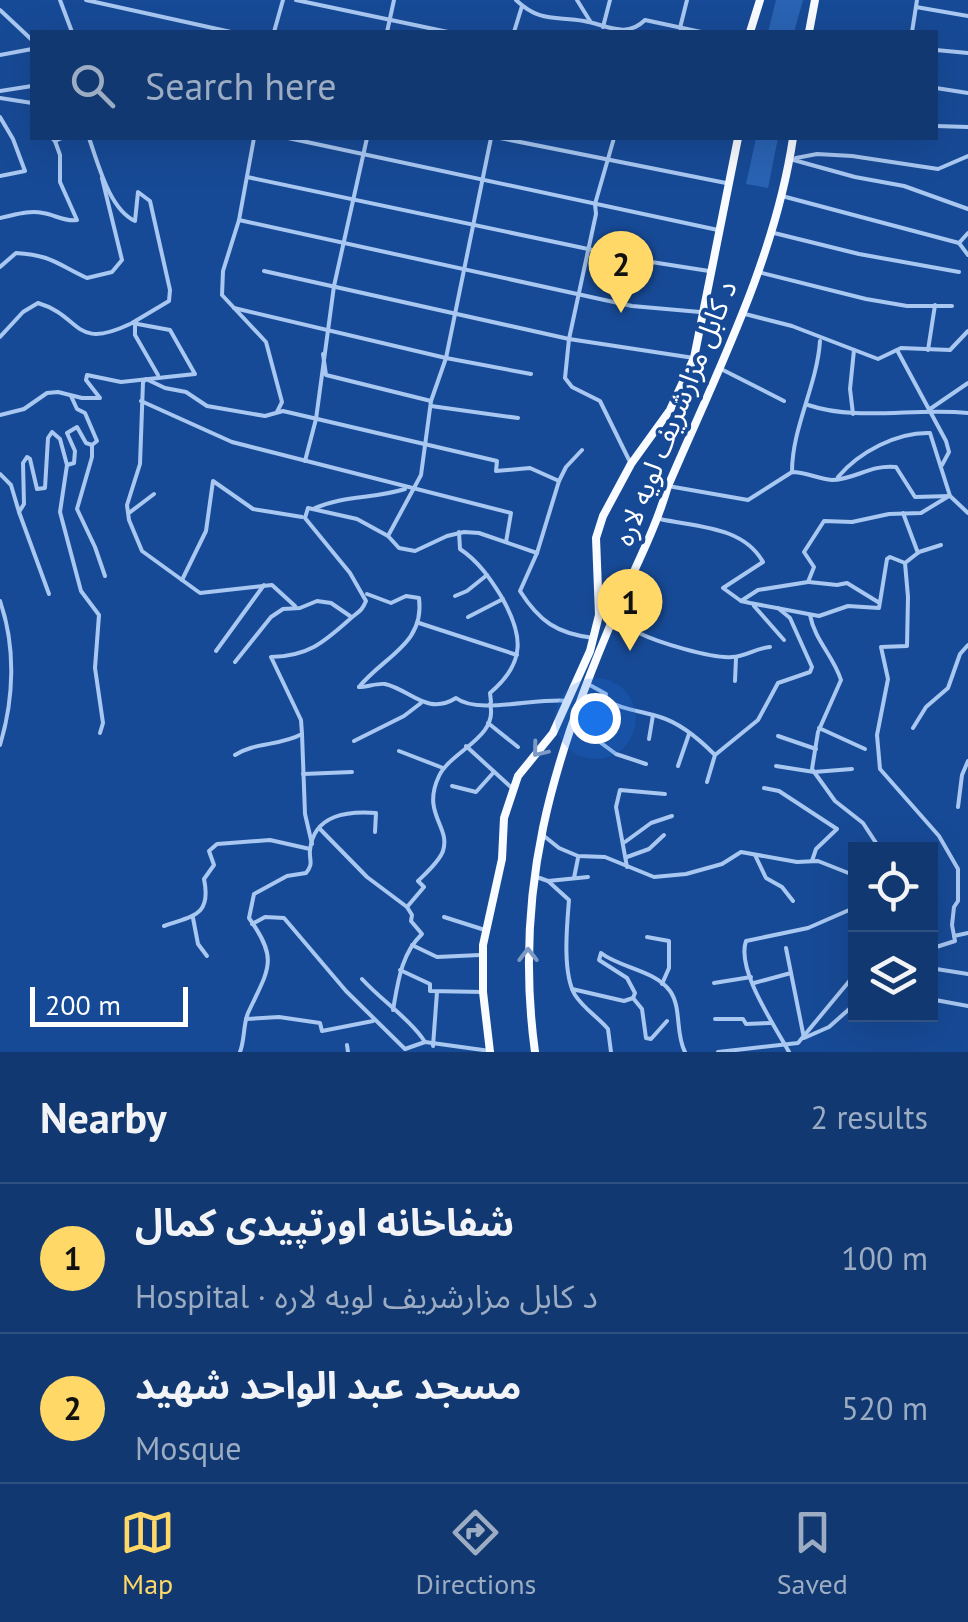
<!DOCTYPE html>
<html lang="en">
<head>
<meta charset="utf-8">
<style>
  :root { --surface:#113870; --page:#1a3f75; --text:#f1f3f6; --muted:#9cacc3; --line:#305283; --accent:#ffd868 }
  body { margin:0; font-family:"PT Sans","Noto Sans Arabic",sans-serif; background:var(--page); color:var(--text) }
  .controls { position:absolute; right:30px; bottom:30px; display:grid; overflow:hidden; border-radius:0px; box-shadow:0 10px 40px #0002 }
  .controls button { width:90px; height:90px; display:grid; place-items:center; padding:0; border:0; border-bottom:2px solid var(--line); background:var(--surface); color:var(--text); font:50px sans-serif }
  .scale { position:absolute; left:30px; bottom:25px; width:158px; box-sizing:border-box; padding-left:10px; border:5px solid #fff; border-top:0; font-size:28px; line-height:35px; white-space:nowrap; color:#fff; -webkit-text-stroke:8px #174a96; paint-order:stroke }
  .you { position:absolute; left:595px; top:718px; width:35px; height:35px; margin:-25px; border:8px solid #fff; border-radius:50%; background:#1a73e8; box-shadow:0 0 0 15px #1a73e833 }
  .badge { display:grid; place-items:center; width:65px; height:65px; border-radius:50%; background:var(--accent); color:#111; font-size:32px; font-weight:700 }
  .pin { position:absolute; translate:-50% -82px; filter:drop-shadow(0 2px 5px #0008) }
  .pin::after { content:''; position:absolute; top:52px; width:35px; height:30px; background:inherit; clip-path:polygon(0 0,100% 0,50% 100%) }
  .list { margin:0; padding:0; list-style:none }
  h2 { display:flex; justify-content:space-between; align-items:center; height:130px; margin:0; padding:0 40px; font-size:42px }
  h2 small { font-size:32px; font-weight:400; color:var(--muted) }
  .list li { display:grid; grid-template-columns:65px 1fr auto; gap:30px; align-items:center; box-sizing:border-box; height:150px; padding:0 40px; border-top:2px solid var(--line) }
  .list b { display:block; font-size:38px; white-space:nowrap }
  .list p { margin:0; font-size:32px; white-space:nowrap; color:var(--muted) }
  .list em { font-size:32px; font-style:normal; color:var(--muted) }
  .icon { flex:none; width:55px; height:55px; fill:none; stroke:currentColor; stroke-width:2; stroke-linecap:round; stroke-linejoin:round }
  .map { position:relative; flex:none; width:968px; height:1052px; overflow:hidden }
  .search { position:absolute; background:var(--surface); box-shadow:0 10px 40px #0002; left:30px; right:30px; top:30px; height:110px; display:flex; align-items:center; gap:25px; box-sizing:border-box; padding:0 35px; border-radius:0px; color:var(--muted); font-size:38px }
  .sheet { height:430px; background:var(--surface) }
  nav { display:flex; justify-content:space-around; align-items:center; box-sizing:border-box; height:140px; border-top:2px solid var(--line); background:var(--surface); font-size:28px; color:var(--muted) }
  nav a { display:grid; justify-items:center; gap:5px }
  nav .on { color:var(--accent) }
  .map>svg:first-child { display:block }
  .green { fill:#2a63b4 }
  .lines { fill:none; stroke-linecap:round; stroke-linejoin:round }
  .minor { stroke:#a8c7f1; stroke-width:4 }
  .trunk { stroke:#f8fbff; stroke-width:8 }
  .oneway { stroke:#7c9ac5 }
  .labels { text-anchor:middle; stroke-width:8; stroke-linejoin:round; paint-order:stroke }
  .street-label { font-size:28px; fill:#fff; stroke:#174a96 }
</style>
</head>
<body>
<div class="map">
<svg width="968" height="1052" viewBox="0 0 968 1052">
  <rect width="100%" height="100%" fill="#174a96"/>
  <!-- green -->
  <g class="green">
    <path d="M776,0H803L794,32H768Z"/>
    <path d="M756,138H778L768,188L746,184Z"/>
  </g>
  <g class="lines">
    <!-- minor -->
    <g class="minor">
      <path d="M60,0L72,32"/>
      <path d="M86,0L231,32"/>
      <path d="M296,0L448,32"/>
      <path d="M516,0C540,23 556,16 584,21C607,25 626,39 645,20L701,32"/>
      <path d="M577,0L590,21"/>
      <path d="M916,7L968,16"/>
      <path d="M0,10L32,40"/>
      <path d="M603,27L610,0"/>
      <path d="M680,28L687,0"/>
      <path d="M274,32L283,0"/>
      <path d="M387,32L394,0"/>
      <path d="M514,32L522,6"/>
      <path d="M912,32L917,0"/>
      <path d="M936,50L968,53"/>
      <path d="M0,55L32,49"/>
      <path d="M936,88L968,93"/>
      <path d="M0,91L32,86"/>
      <path d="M0,98L32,103"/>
      <path d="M0,117L13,139L25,171L0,176"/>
      <path d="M936,126L968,127"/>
      <path d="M52,138L55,141L62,138"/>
      <path d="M254,138L239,220L223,271L222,295L266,342L282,402L277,412"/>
      <path d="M288,138L718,230"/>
      <path d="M500,138L726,183"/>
      <path d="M614,138L595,204L596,214L569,339L565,378L572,387L600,401L631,464"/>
      <path d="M796,158L817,154L852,156L938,169L968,156"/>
      <path d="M790,159L855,177L904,186L968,209"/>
      <path d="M247,177L645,261L709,271"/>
      <path d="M782,196L959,243L968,255"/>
      <path d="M0,218C15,215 28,210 43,213C56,215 64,222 77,220L60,182V155L55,141"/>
      <path d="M239,220L632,306L700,312"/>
      <path d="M770,232L859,254L959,272"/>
      <path d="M959,243L968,233"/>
      <path d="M0,267L16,253C51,255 57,264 87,278L112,272L122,260L102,178"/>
      <path d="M264,271L569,339L694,358"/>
      <path d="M758,272L866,299L907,306H952"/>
      <path d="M234,308L446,358L531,374"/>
      <path d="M745,314L792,326L878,359L901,348L950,350L968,331"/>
      <path d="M135,326V335L158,375"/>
      <path d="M0,337L23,312L38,303C82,316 73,351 130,324"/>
      <path d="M897,350L946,441L949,452L942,465"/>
      <path d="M928,350L935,305"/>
      <path d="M323,354L326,375L431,401"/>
      <path d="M723,370L784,401"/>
      <path d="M141,401L232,442L511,513L506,542"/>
      <path d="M808,405C859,422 915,407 968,413"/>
      <path d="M431,406L518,418"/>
      <path d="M930,409L968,383"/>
      <path d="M853,414L850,389L854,350"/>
      <path d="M0,415L24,409L47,393L58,392L82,398H100L86,380L87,375L121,382L195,374L170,330L132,323L169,301L170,290L150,201L138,192L135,221C109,209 98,163 89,138"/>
      <path d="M92,445V457L77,509L95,547L105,576"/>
      <path d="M582,450L566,467L559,481L537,553L520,591C539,621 557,634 594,638"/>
      <path d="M305,461L316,419L334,286L367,138"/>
      <path d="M67,465L60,512L81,591L99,615L95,668L103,723L100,733"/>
      <path d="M792,472C792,427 817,386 820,341"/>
      <path d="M0,474L11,485L19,512L24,504L23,463L27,457L30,459L37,489L45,488L48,438L52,432L60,439L67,465L74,463L75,451L67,433L77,427L86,443L92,445L97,441L85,413L77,409L71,396"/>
      <path d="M838,477C859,452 897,432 930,433L950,496L968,513"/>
      <path d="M668,486L748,500L792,472C806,472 818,479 832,480C854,480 871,464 896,467L915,497L950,496"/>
      <path d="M313,509C343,495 374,499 405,489"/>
      <path d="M19,512L49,594"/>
      <path d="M129,513L154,494"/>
      <path d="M903,513L918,553"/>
      <path d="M660,519C696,527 743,526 763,562L723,588L741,601L750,603L819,616L848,606L879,608L887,559L890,557L905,563L908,597L907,646L881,647L888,679L877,735L880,769L939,836L958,869V901L954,907L952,925L955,941L930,949"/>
      <path d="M459,532L460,549C478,561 490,578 501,596C523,634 527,662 490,693L491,702"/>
      <path d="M388,536L421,475L431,401L446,358L491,138"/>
      <path d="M905,563L919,552L941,545"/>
      <path d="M182,580L206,531L213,481L253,509L302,517"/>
      <path d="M809,582L837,585L847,583L878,602"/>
      <path d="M455,596L467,591L487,575"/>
      <path d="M0,601C16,647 14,699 0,745"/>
      <path d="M741,601L758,590L808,582L814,567L804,552L824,521L852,522L889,514L921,513L949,496"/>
      <path d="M295,606L272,585L200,593L142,551L129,520L127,505L140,464L143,382L146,379L165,388L186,392L207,406L265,416L283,411L497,461L496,471L530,468L559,481"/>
      <path d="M754,606L784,640"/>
      <path d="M616,612C622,621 628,628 639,633C657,642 712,659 732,657C745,657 756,648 770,647"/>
      <path d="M810,615C815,641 833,655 841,680L818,732L812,769L835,801L863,823L880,849"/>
      <path d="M468,617L503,599"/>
      <path d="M419,623L517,655"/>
      <path d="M216,651L264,585"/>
      <path d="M235,662L271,617L283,609L300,608L317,601L331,603L350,616"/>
      <path d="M735,681L736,658"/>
      <path d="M588,684L606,694L605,699C621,710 642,711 660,717C680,723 700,740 714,754"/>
      <path d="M359,687C367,687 377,683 385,684C411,690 427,716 456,698C478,715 538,697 569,701"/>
      <path d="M359,687C384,656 425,644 419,598L406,596L391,603L367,594"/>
      <path d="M488,723L518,747"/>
      <path d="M574,723L616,754L646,764"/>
      <path d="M819,728L865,749"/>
      <path d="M913,728L926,707L948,688L960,654L968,645"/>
      <path d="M302,734L305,814L312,844"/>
      <path d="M778,736L816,749"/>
      <path d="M649,739L653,715"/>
      <path d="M354,741L404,716L421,703"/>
      <path d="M466,746L512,788"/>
      <path d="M399,751L443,768"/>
      <path d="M235,755C255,742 280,746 302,734L301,720L271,657C309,656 324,642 350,619C358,612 362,611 366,601L350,573L305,518L308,508L357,519L388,536L399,548L415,551L447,536L464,532L479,533L537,553"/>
      <path d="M678,766L689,734"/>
      <path d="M776,766L814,772L852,769"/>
      <path d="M303,774L352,772"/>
      <path d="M707,782L715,755L758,720L778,683L810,672L812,667L790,618L778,608"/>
      <path d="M452,786L476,792L494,772"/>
      <path d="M764,788L779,791L837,829L816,849L812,861"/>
      <path d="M958,807L962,775L968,761"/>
      <path d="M320,829L367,877L407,907L412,915L411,921L422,934C401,954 398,982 393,1010"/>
      <path d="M544,836L559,848L578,856L605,857L654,877L686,874L722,864L741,852L797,862L818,861L856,876"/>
      <path d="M625,842L651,823L672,816"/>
      <path d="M755,855L766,878L782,887L793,901"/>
      <path d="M627,857L649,849L664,835"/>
      <path d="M627,867L616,807L620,790L665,794"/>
      <path d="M534,876L548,881L588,877"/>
      <path d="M574,878L578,858"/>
      <path d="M548,881L569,900C567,925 562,973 575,995C584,1009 598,1017 608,1029L611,1052"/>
      <path d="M407,907L424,887L418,881C426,873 439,862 443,851C451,826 421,814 439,776C451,751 499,737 490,704"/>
      <path d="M444,917L485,930"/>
      <path d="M193,918L198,944L207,956"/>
      <path d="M252,924L265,917L284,918L346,991L405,1049L425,1042L490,1051"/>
      <path d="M164,926C191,916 212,917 204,879L214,865L209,851L217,844L270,840L310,849"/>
      <path d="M954,936L968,933"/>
      <path d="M647,937L669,941V968L662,984"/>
      <path d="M412,945L437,957L480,955"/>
      <path d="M786,948L804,1038L829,1027L856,1003"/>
      <path d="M930,968L968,974"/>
      <path d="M400,970L430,984V991L483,992"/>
      <path d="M362,979C381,1000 411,1020 425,1042"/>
      <path d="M714,983L751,977"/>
      <path d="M754,983L791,973"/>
      <path d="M572,989L624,1001L633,998L635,993L627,978L599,960L601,953C620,968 655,970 670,991C682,1008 675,1033 685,1052"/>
      <path d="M633,998L642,1009L646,1038L651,1039L667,1021"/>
      <path d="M930,999L968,1006"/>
      <path d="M246,1019L279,1017L320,1023L322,1031L373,1021"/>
      <path d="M715,1019H743L746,1024L771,1023"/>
      <path d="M347,1045L348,1052"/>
      <path d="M433,1046L437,992"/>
      <path d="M240,1052C245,1039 243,1025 248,1013C269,968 279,960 249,918L254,894L287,876L306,873C314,863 309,861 310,850C314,814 348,811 376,813L375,832"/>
      <path d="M718,1052L798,1043L856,973"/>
      <path d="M789,1052C775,1026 736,970 746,941L808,928L856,907"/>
    </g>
    <!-- trunk -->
    <g class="trunk">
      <path d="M750,32L760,0"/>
      <path d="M809,32L815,0"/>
      <path d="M490,1052L483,992V945L502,859L504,818L518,776L553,733L590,651L599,615L596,538L603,516L631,464L670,410L694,358L738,138"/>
      <path d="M535,1052C513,891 552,760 615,614C633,571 655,531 668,486C716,374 775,259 793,138"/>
    </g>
  </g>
  <!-- one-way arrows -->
  <defs><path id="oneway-chevron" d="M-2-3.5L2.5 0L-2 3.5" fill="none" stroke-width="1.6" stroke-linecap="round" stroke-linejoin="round" transform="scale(2.5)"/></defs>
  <g class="oneway">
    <use href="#oneway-chevron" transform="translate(539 750) rotate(129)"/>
    <use href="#oneway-chevron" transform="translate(528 955) rotate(-90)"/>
  </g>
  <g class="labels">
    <!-- street labels -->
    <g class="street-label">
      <text transform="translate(675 413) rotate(-68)" y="10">د کابل مزارشریف لویه لاره</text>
    </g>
  </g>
</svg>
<div class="controls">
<button><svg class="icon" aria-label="locate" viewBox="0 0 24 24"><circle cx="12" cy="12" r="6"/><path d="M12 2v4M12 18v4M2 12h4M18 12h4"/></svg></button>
<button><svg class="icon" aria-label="layers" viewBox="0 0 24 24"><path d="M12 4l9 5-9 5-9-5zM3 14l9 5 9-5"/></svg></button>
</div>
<div class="scale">200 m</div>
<div class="you"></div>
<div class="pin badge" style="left:630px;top:651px">1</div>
<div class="pin badge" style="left:621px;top:313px">2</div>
<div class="search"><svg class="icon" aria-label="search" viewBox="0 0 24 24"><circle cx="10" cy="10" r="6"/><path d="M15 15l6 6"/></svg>Search here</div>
</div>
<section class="sheet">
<h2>Nearby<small>2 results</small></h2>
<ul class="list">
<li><span class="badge">1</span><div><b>شفاخانه اورتپیدی کمال</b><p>Hospital · د کابل مزارشریف لویه لاره</p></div><em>100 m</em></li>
<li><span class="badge">2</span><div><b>مسجد عبد الواحد شهید</b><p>Mosque</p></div><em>520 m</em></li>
</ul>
</section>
<nav>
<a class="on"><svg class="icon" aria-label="map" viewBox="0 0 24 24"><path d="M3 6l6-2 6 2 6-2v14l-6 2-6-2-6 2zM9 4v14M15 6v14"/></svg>Map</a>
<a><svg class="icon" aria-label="directions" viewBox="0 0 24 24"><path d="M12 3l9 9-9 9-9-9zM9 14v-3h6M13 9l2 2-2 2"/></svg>Directions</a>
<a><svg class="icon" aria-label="saved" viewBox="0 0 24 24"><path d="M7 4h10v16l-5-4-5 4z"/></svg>Saved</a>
</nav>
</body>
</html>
